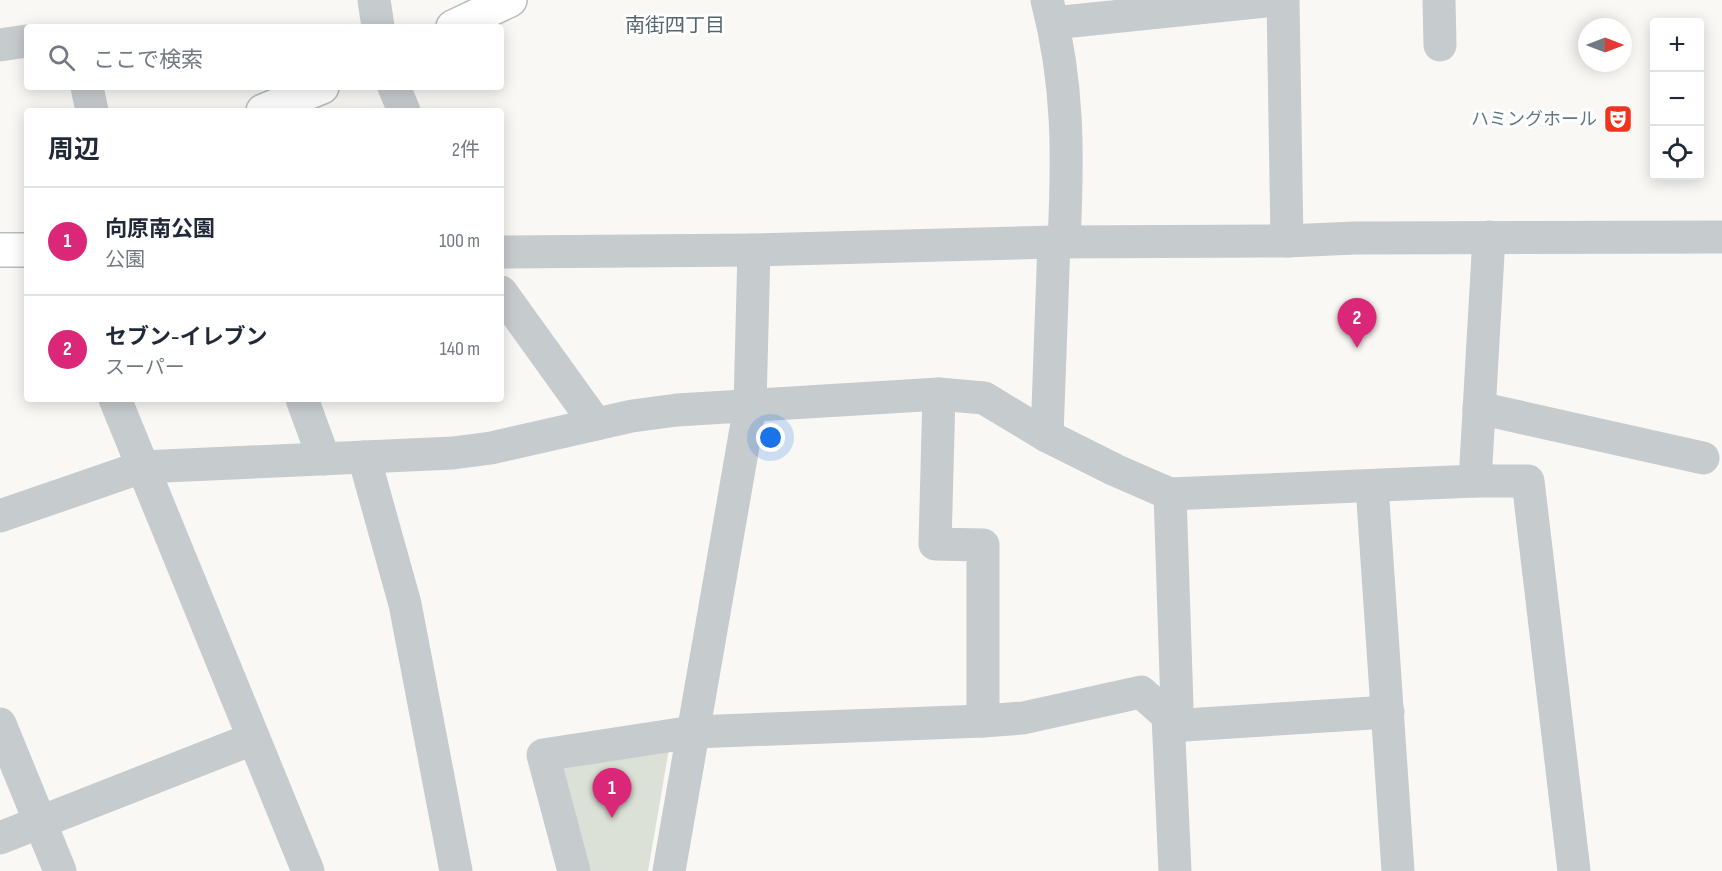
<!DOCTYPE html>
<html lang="ja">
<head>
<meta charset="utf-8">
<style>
  :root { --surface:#fff; --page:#f6f6f7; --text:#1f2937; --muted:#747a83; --line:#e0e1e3; --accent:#db2777 }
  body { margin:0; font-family:"Sofia Sans Condensed","Noto Sans JP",sans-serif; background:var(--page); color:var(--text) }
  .controls { position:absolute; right:18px; top:18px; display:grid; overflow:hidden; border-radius:6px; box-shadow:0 3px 15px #0003 }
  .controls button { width:54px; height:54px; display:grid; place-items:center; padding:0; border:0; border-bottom:2px solid var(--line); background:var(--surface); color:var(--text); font:30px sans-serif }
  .compass { position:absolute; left:1578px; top:18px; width:54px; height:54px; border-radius:50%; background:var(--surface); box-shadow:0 3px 15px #0003; rotate:90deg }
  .you { position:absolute; left:771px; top:438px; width:21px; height:21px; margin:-15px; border:4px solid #fff; border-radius:50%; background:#1a73e8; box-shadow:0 0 0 9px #1a73e833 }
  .badge { display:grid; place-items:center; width:39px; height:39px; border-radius:50%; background:var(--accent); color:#fff; font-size:20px; font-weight:700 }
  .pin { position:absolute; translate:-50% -50px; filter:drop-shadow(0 2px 3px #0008) }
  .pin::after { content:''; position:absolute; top:32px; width:21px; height:18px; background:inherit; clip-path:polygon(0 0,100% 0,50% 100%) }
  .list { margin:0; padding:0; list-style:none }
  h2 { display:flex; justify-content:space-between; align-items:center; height:78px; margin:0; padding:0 24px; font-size:26px }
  h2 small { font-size:20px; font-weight:400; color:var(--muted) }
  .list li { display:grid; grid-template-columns:39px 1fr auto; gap:18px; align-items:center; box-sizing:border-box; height:108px; padding:0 24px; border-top:2px solid var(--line) }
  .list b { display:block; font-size:22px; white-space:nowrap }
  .list p { margin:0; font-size:20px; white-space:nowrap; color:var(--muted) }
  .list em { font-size:20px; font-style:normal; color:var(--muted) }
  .icon { flex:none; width:33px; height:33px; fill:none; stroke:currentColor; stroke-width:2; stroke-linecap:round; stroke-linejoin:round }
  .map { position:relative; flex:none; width:1722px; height:871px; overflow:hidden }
  .search { position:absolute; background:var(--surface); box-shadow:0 3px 15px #0003; left:24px; top:24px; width:480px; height:66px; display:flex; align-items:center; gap:15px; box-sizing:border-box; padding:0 21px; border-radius:6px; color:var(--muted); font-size:22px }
  .panel { position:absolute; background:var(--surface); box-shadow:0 3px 15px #0003; left:24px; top:108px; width:480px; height:294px; border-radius:6px }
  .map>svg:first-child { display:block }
  .green { fill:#dbe1d6 }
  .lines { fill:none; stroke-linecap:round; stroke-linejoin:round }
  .major-casing { stroke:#b6bdc0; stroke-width:36 }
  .minor { stroke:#c6cbce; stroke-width:33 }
  .major { stroke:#fff; stroke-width:33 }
  .labels { text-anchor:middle; stroke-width:6; stroke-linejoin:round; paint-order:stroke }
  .poi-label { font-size:18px; fill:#617983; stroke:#fff; text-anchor:end }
  .neighbourhood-label { font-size:20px; fill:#54656d; stroke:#fff }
</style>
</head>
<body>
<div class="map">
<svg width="1722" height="871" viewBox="0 0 1722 871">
  <rect width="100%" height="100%" fill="#f9f8f5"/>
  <!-- green -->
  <path class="green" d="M669,749L648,871H581L553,765Z"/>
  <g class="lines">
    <!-- major casing -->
    <g class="major-casing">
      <g id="major">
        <path d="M453,27L510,0"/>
        <path d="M263,111L322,87"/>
        <path d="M0,250H27"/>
      </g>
    </g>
    <!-- minor -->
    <g class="minor">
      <path d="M374,0L378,27"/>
      <path d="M1047,0C1069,84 1068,157 1064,242"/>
      <path d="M1283,0L1287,241"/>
      <path d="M1439,0L1440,45"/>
      <path d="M1053,23L1277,0"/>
      <path d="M0,45L27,41"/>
      <path d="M87,87L92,111"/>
      <path d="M394,87L404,111"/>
      <path d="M501,252L754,250L1054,242L1287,241L1355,238L1722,237"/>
      <path d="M501,292L596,424"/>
      <path d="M939,394L935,544L983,545V721"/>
      <path d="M115,399L308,871"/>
      <path d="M302,399L324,459"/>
      <path d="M1479,408L1703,458"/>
      <path d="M1047,436L1054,242"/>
      <path d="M364,457L405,604L456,871"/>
      <path d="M1475,481H1528L1574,871"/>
      <path d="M1372,486L1398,871"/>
      <path d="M1170,494L1177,706L1168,716L1175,871"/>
      <path d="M0,516L142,467L453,453L491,448L632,416L677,410L939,394L984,398L1047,436L1115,470L1170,494L1475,481L1489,237"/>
      <path d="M0,724L60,871"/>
      <path d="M1169,726L1388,712"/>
      <path d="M0,838L252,739"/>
      <path d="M574,871L543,755L693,732L983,721L1023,718L1141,692L1168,716"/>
      <path d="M669,871L750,406L754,250"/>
    </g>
    <!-- major -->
    <use href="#major" class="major"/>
  </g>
  <!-- icons -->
  <defs>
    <g id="theatre-square" transform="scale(1.5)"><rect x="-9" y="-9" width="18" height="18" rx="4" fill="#f1321d" stroke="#fff"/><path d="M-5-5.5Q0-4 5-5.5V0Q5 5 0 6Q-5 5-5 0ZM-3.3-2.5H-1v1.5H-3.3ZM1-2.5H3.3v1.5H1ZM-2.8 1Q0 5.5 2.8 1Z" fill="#fff"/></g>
  </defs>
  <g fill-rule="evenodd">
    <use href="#theatre-square" x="1618" y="119"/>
  </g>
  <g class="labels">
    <!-- poi labels -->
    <g class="poi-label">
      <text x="1597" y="125">ハミングホール</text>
    </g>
    <!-- neighbourhood labels -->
    <g class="neighbourhood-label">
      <text x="675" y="32">南街四丁目</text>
    </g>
  </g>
</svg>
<div class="controls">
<button>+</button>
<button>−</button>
<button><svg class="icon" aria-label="locate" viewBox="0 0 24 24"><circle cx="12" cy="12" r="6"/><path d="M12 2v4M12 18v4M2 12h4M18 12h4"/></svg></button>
</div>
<svg class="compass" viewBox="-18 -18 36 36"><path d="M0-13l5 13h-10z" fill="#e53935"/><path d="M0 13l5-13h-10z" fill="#747a83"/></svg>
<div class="you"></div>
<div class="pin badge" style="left:612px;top:818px">1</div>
<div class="pin badge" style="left:1357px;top:348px">2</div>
<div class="search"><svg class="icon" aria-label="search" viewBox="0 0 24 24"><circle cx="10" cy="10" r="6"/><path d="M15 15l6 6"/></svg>ここで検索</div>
<section class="panel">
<h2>周辺<small>2件</small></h2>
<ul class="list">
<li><span class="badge">1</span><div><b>向原南公園</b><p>公園</p></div><em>100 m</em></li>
<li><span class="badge">2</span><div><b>セブン-イレブン</b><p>スーパー</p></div><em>140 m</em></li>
</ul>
</section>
</div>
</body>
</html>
